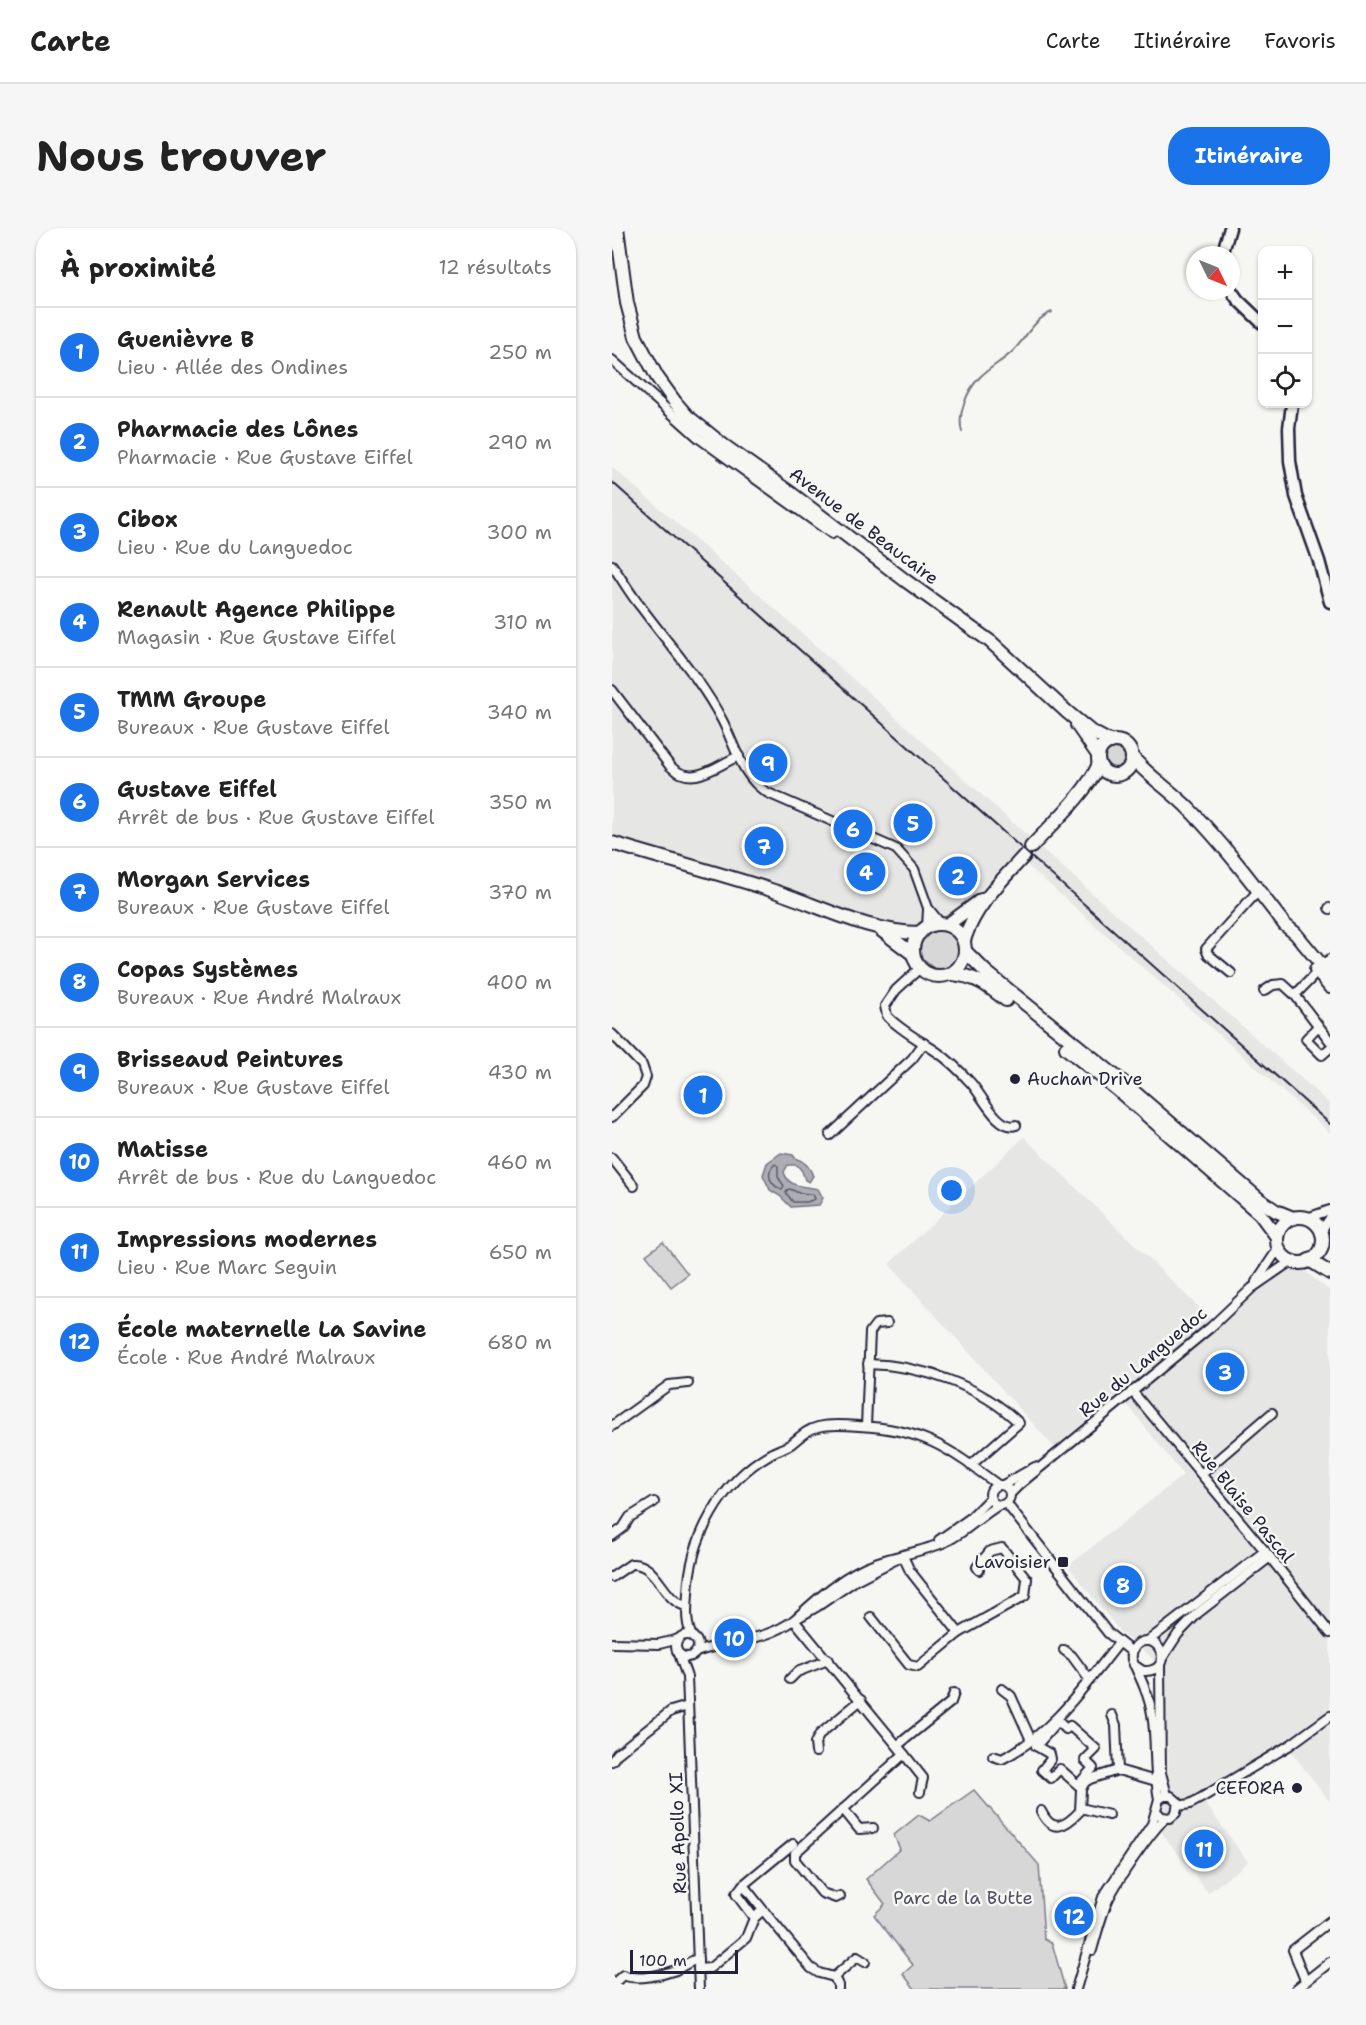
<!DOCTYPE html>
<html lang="fr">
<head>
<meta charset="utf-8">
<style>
  :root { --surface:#fff; --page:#f6f6f6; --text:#222; --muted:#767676; --line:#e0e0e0; --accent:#1a73e8 }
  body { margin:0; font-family:"Shantell Sans",sans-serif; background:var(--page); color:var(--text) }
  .controls { position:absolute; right:18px; top:18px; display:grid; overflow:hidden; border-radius:12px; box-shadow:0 2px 4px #0004 }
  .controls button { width:54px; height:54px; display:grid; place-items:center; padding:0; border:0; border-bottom:2px solid var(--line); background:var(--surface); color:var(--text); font:30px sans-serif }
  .compass { position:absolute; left:574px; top:18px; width:54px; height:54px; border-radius:50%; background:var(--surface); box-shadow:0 2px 4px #0004; rotate:133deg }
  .scale { position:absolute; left:18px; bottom:15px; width:108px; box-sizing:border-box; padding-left:6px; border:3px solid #22223b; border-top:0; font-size:16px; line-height:21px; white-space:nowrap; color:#22223b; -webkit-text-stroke:4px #f6f6f2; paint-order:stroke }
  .you { position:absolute; left:340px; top:963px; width:21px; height:21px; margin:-15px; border:4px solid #fff; border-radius:50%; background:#1a73e8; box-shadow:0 0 0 9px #1a73e833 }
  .badge { display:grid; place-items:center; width:39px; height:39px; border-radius:50%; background:var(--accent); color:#fff; font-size:20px; font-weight:700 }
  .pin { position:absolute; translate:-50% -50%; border:3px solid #fff; box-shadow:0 2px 6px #0006 }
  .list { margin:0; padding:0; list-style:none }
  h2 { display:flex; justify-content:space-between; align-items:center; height:78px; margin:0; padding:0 24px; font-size:26px }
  h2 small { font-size:20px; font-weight:400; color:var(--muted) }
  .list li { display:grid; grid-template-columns:39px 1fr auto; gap:18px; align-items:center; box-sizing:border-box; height:90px; padding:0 24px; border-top:2px solid var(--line) }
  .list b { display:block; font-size:22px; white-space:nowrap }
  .list p { margin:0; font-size:20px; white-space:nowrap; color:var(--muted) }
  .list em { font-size:20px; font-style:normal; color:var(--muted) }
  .icon { flex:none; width:33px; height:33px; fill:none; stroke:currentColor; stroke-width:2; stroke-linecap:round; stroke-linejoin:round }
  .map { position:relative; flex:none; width:718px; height:1761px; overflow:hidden; border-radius:24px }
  header { display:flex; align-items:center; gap:36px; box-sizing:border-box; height:84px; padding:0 30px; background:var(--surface); border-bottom:2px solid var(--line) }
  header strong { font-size:28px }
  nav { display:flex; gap:33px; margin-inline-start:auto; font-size:21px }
  .intro { display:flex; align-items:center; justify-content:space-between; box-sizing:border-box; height:144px; padding:0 36px }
  h1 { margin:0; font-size:42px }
  .button { padding:15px 27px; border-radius:24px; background:var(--accent); color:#fff; font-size:21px; font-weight:700 }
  main { display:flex; gap:36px; padding:0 36px }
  aside { flex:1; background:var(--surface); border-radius:24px; box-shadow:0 2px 4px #0004 }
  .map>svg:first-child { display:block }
  .built { fill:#e6e6e4 }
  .green { fill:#d7d7d7; stroke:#7c7c89; stroke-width:1.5 }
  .water { fill:#adadb3; stroke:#757583; stroke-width:1.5 }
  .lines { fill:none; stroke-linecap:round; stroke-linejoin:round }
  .shore { stroke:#5a5a6b; stroke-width:1.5 }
  .stream { stroke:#757583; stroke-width:2 }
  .street-casing { stroke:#22223b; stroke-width:12 }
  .secondary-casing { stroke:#22223b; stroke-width:15 }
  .primary-casing { stroke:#22223b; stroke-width:16 }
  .street { stroke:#f6f6f2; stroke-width:8 }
  .secondary { stroke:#f6f6f2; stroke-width:10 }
  .primary { stroke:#f6f6f2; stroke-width:12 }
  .rail { stroke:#22223b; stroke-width:2 }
  .poi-dot { fill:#22223b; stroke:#f6f6f2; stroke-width:2 }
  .labels { text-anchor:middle; stroke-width:5; stroke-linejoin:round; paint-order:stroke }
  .street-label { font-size:18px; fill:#22223b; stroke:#f6f6f2 }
  .poi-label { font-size:18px; fill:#22223b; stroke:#f6f6f2; text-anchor:end }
  .park-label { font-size:18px; fill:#4f4f62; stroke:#f6f6f2 }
</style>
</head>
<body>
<header>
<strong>Carte</strong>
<nav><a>Carte</a><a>Itinéraire</a><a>Favoris</a></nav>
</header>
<div class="intro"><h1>Nous trouver</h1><a class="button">Itinéraire</a></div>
<main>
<aside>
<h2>À proximité<small>12 résultats</small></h2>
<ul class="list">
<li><span class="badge">1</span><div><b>Guenièvre B</b><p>Lieu · Allée des Ondines</p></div><em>250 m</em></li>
<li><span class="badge">2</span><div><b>Pharmacie des Lônes</b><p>Pharmacie · Rue Gustave Eiffel</p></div><em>290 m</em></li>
<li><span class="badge">3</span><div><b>Cibox</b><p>Lieu · Rue du Languedoc</p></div><em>300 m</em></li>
<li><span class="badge">4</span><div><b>Renault Agence Philippe</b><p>Magasin · Rue Gustave Eiffel</p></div><em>310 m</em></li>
<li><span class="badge">5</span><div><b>TMM Groupe</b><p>Bureaux · Rue Gustave Eiffel</p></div><em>340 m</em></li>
<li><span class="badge">6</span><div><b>Gustave Eiffel</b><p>Arrêt de bus · Rue Gustave Eiffel</p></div><em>350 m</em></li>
<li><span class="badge">7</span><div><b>Morgan Services</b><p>Bureaux · Rue Gustave Eiffel</p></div><em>370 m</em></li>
<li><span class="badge">8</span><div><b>Copas Systèmes</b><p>Bureaux · Rue André Malraux</p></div><em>400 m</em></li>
<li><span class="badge">9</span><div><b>Brisseaud Peintures</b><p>Bureaux · Rue Gustave Eiffel</p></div><em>430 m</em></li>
<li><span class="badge">10</span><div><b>Matisse</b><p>Arrêt de bus · Rue du Languedoc</p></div><em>460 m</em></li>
<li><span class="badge">11</span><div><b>Impressions modernes</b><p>Lieu · Rue Marc Seguin</p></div><em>650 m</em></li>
<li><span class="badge">12</span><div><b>École maternelle La Savine</b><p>École · Rue André Malraux</p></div><em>680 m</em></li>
</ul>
</aside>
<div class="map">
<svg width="718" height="1761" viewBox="0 0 718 1761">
  <rect width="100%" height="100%" fill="#f6f6f2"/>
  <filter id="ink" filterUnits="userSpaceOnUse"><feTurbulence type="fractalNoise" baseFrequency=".0167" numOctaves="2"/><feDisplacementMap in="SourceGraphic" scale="12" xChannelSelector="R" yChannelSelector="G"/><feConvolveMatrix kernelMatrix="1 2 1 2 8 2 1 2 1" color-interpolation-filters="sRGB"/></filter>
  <g filter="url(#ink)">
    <!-- built -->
    <g class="built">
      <path d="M0,239L145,365L417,609L363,669L341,688L331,690L313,687L310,693L301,700L265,695L221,676L0,609Z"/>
      <path d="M428,619L718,876V905L414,636Z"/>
      <path d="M412,909L607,1099L674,1038L688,1039L718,1063V1574L679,1523L593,1575L636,1634L596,1665L550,1605L556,1538L554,1455L539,1429L509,1405L456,1338L571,1247L507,1166L442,1219L277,1036Z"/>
    </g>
    <!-- green -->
    <g class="green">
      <circle cx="503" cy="530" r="11"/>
      <path d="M329,702C360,708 350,750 319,741L320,739L312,732H310C304,717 312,704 329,702Z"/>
      <path d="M51,1014L76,1046L59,1059L34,1027Z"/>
      <path d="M362,1562L427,1637L432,1711L440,1715L453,1761H303L291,1746L301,1737L262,1687L273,1676L254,1651L288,1621L282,1607L307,1587L318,1593Z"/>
    </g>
    <!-- water -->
    <path class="water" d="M169,925L181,927L183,930C192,933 198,938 201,948L197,954L193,952L190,943L185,937H176L172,944C176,960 192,958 206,961L211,970L207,977L179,979L168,968L158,962L151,947L155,935Z"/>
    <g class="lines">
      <!-- shore -->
      <g class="shore">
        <path d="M163,936L166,938V949L172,958L170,962C159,957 152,946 163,936Z"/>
        <path d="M178,961L187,965L201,966L203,971L195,974H181L174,965L175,962Z"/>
      </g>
      <!-- stream -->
      <path class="stream" d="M350,204C345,187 355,162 368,149C378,139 391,133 401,123C413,111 423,90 440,84"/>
      <!-- street casing -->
      <g class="street-casing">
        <g id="street">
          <path d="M0,132L88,211L220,306"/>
          <path d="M0,337C10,351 18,366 29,379C57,417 88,450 110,492C122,515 131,552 156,565L284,621L302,641L316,680L329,696"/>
          <path d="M0,462L58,538C81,560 103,538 127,528"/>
          <path d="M717,680L718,681"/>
          <path d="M315,699L316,682"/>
          <path d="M718,731L683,767L718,813"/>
          <path d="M308,740L284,762L273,778L275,788C288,802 309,813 325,824C337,832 349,844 359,855C370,867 386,903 404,897"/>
          <path d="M619,745L596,726L594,721L646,663"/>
          <path d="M652,763L661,757L671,756L683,767"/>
          <path d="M706,798L694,811L710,827L718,820"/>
          <path d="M0,806L30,837L34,849L31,858L0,889"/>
          <path d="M218,907L300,831L312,815"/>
          <path d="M0,930L22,958"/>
          <path d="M695,990L718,982"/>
          <path d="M709,1003L718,990"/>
          <path d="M644,1054L666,1021"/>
          <path d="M256,1136C309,1137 369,1158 407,1195L359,1237"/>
          <path d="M520,1163L653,1323L718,1405"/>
          <path d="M0,1198L57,1157L76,1155"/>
          <path d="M254,1198L258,1104L264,1096L275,1095"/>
          <path d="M589,1246L660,1185"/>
          <path d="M391,1257L423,1239"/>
          <circle cx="388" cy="1267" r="10"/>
          <path d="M398,1266L408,1256L599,1099L640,1060L679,1033"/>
          <path d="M394,1275L496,1405L520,1424"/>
          <path d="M0,1308L11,1300L18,1289L42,1274"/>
          <path d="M327,1312L357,1291L378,1270"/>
          <path d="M291,1328L244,1352L206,1378L182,1392C207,1369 233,1345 266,1334C288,1327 312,1323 333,1314C353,1305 368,1288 387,1277"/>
          <path d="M291,1328L298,1343L347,1405L413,1368L415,1351L390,1320L378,1323L365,1339L367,1342"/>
          <path d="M0,1349L19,1336C46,1334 50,1374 75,1378"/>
          <path d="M259,1389L297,1437L306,1439L347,1405"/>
          <circle cx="75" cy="1418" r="11"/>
          <path d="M81,1410C73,1396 75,1381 76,1366C78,1310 109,1254 158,1226C165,1222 173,1220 179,1216C188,1209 194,1202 206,1199C217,1196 234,1197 247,1198C311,1201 336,1220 386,1257"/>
          <path d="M536,1413L653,1323"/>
          <path d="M0,1415L47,1416L67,1411"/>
          <path d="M452,1422L460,1428L477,1451"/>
          <path d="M84,1424C117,1412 152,1414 182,1392L292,1526L183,1625V1632L210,1665L224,1670L228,1668"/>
          <path d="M67,1426L75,1449L76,1473L87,1761"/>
          <path d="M551,1429L566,1406L586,1385L658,1329"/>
          <path d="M522,1437L531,1443C563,1445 549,1403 527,1415C521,1419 519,1425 520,1432C528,1449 537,1467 540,1486C545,1514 541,1543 547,1571"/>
          <path d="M548,1438L549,1545L555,1567"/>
          <path d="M178,1451L185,1444L216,1432"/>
          <path d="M390,1461L399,1468L419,1512"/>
          <path d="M500,1487L504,1497L506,1542"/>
          <path d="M446,1493L454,1501L458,1498L484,1521L473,1532L481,1540L466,1557L448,1541L439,1550L430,1542L439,1531L438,1526L424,1518Z"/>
          <path d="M286,1517L339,1474L342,1465"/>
          <path d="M204,1524L203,1515L208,1506L249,1472"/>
          <path d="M292,1526L311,1550L308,1564"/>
          <path d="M381,1528L390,1531C439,1507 474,1456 507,1415"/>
          <path d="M0,1533L5,1526L59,1483L76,1478"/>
          <path d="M566,1578L578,1576L589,1570L678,1517L718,1488"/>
          <path d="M469,1580L497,1587"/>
          <path d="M231,1581L247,1601L261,1600"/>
          <path d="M429,1583C440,1606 453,1599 468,1583L469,1561L473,1554L478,1551L506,1542L544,1553"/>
          <path d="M131,1657L181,1616"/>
          <path d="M142,1690L124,1666L131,1657L151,1682"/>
          <path d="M480,1722C485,1705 489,1688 496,1672C507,1649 536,1608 553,1590"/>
          <path d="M86,1741L98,1740L134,1710L142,1690L151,1682L199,1740L207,1745L222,1749L226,1757V1761"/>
          <path d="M222,1749L245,1729L253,1734"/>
          <path d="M693,1752L681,1722L718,1693"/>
          <path d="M0,1757L11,1747C25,1753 50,1747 64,1742C72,1738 77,1733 86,1731"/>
          <path d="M464,1761L491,1669L540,1596L547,1571L552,1568H559L566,1574L564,1585L558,1590L550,1589L544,1583"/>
          <path d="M684,1761L718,1734"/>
        </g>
      </g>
      <!-- secondary casing -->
      <g class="secondary-casing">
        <g id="secondary">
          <path d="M610,27L618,0"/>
          <path d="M619,62L626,72L650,95"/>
          <path d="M680,176L677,200L678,233L684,268L707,333L718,374"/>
        </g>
      </g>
      <!-- primary casing -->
      <g class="primary-casing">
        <g id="primary">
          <path d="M5,0L15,75L24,109L45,149L63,174L75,188L111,217L180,266L294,353L379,414L455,484L478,503L499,514"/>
          <path d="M465,497L486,527"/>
          <circle cx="503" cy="530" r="17"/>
          <path d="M520,529C537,549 560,563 578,582C613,618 643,658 673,697L683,705L718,747"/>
          <path d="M0,615C53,631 106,645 159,662C206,677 258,705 308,705"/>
          <path d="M419,619C441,595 474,566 487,536"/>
          <circle cx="327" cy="722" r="26"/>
          <path d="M335,697L369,672"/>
          <path d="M269,702L301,726"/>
          <path d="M352,712C363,678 388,654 412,628"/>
          <path d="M354,724L374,744L513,856L648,972L664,983L681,990"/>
          <path d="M704,742L718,759"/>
          <path d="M340,746C364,748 375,757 394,772"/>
          <path d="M454,820L507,863L648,986L665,1009"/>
          <circle cx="688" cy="1012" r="23"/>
          <path d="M697,1032L718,1045"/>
        </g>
      </g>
      <!-- street -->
      <use href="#street" class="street"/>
      <!-- secondary -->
      <use href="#secondary" class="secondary"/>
      <!-- primary -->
      <use href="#primary" class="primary"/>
      <!-- rail -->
      <path class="rail" d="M0,254L718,896"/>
    </g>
  </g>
  <!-- markers -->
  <g class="poi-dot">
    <circle cx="403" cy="851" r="6"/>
    <rect x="445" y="1328" width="12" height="12" rx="3"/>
    <circle cx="685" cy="1560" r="6"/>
  </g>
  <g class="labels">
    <!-- street labels -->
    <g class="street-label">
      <text transform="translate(252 298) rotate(37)" y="6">Avenue de Beaucaire</text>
      <text transform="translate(531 1134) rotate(-40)" y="6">Rue du Languedoc</text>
      <text transform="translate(631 1274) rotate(51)" y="6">Rue Blaise Pascal</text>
      <text transform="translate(66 1605) rotate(-92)" y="6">Rue Apollo XI</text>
    </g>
    <!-- poi labels -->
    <g class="poi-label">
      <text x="415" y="857" text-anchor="start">Auchan Drive</text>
      <text x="439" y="1340">Lavoisier</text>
      <text x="673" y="1566">CEFORA</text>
    </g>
    <!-- park labels -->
    <g class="park-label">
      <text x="351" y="1676">Parc de la Butte</text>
    </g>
  </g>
</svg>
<div class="controls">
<button>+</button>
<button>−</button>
<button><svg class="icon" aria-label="locate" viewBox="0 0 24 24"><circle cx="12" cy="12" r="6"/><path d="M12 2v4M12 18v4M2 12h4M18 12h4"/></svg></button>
</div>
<svg class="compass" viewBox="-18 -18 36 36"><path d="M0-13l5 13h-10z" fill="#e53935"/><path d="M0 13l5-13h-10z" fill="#767676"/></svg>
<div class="scale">100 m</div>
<div class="you"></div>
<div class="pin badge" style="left:91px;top:867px">1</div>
<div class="pin badge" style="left:346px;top:648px">2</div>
<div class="pin badge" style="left:613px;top:1144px">3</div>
<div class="pin badge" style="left:254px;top:644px">4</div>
<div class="pin badge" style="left:301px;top:595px">5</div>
<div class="pin badge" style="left:241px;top:601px">6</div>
<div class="pin badge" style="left:152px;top:618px">7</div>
<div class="pin badge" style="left:511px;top:1357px">8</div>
<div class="pin badge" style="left:156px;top:535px">9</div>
<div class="pin badge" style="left:122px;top:1410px">10</div>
<div class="pin badge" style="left:592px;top:1621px">11</div>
<div class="pin badge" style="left:462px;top:1688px">12</div>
</div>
</main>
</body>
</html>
